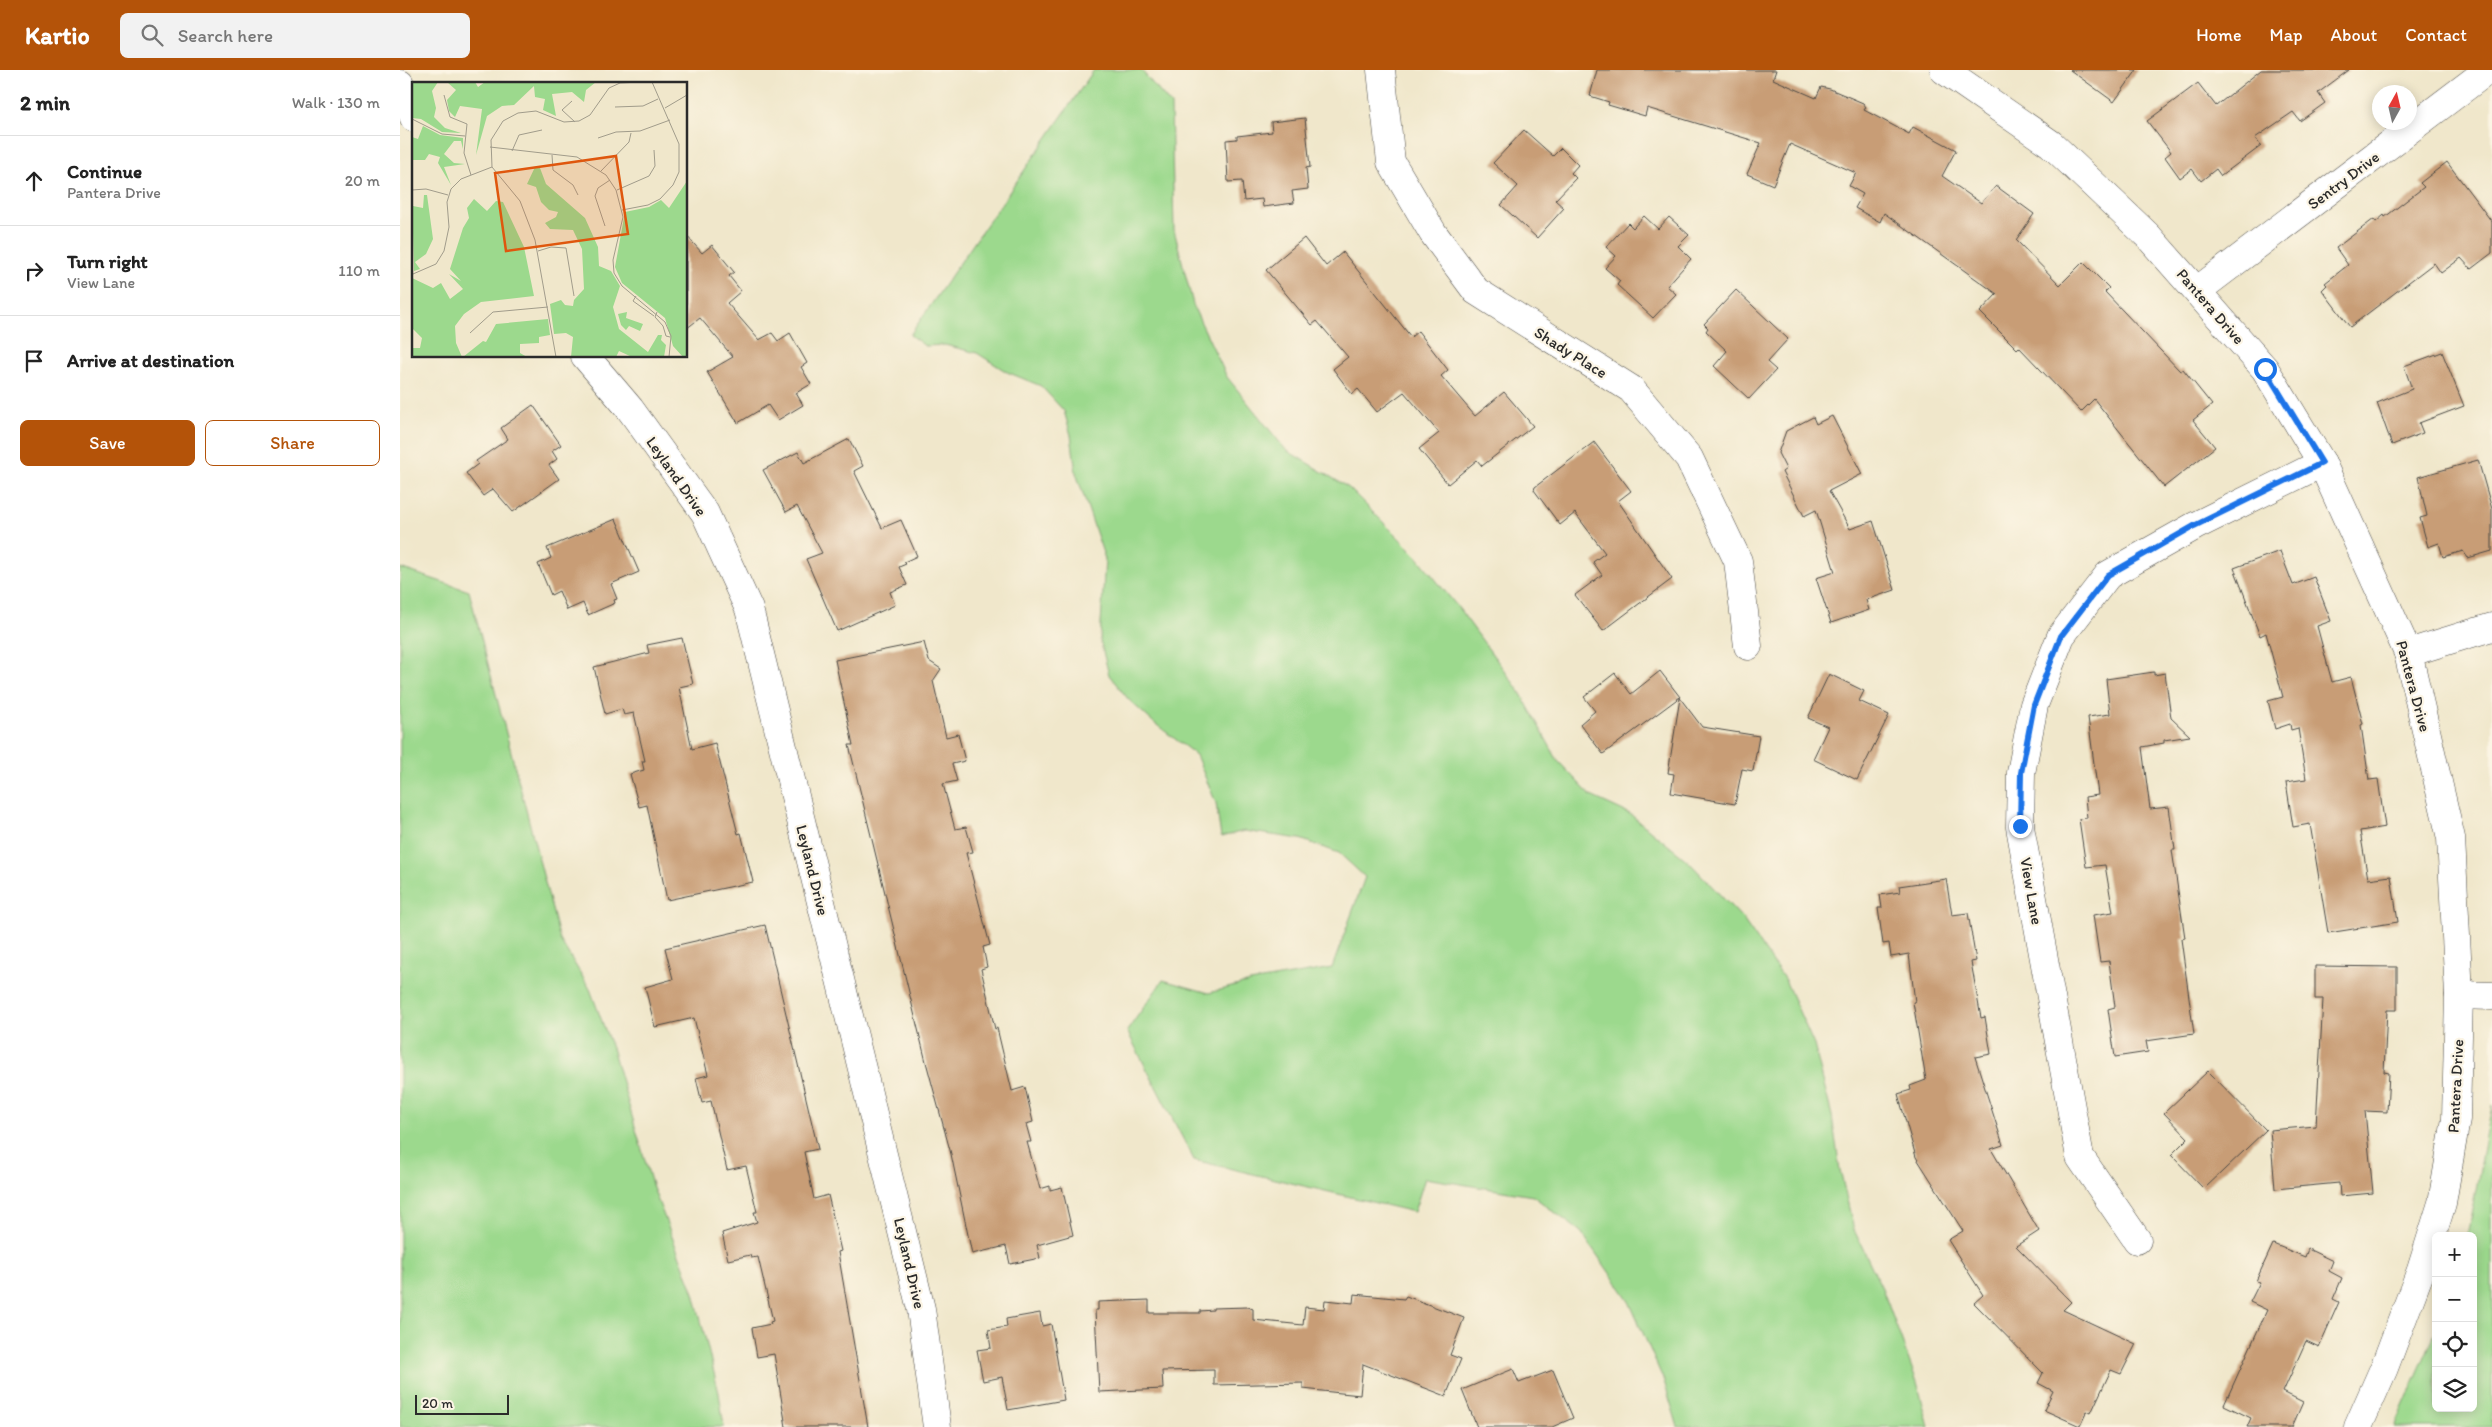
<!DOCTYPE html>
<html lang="en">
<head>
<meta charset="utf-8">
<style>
  :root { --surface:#fff; --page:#f2f2f2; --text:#222; --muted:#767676; --line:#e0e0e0; --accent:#b45309 }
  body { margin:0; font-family:Itim,sans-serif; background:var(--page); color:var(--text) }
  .controls { position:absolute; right:15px; bottom:15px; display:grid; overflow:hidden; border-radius:8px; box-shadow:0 2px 12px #0003 }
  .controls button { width:45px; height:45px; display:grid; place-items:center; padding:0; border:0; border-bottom:1px solid var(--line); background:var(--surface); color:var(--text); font:25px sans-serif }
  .compass { position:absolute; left:1972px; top:15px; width:45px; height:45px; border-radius:50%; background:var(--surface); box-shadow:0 2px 12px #0003; rotate:8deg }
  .scale { position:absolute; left:15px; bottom:12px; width:94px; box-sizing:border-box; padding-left:5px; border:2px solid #2b2b2b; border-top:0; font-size:14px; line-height:18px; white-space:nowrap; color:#2b2b2b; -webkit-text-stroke:4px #fcf5e5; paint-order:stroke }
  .stop { position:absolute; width:15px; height:15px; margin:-11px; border:4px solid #1a73e8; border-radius:50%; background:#fff }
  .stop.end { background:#1a73e8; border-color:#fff; box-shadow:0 1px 5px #0008 }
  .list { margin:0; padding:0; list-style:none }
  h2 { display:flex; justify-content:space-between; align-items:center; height:65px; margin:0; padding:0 20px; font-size:21px }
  h2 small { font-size:16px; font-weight:400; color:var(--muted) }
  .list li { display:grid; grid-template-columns:32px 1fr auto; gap:15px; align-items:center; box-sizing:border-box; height:90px; padding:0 20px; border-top:1px solid var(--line) }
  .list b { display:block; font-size:19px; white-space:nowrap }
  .list p { margin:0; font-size:16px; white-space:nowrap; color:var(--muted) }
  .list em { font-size:16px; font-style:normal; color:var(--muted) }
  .actions { display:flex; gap:10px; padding:15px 20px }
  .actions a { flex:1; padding:11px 0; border:1px solid var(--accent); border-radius:8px; text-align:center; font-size:18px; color:var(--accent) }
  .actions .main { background:var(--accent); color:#fff }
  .icon { flex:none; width:28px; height:28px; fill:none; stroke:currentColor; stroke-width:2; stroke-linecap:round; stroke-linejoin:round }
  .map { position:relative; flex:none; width:2092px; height:1357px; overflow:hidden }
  header { display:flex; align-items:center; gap:30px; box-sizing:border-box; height:70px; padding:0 25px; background:var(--accent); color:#fff }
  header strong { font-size:24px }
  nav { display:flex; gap:28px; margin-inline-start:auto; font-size:18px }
  .search { width:350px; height:45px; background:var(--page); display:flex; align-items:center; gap:12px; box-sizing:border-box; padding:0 18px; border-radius:8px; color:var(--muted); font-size:19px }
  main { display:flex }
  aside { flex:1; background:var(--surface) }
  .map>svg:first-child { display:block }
  .green { fill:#9cd98d; stroke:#64825c }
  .building { fill:#c89d76 }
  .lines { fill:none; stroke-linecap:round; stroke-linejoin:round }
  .minor-casing { stroke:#494743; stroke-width:29 }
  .minor { stroke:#fff; stroke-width:28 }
  .route { stroke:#1a73e8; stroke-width:6 }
  .labels { text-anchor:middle; stroke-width:4.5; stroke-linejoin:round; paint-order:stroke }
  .street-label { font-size:16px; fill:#2b2b2b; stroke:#fcf5e5 }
  .inset-road { fill:none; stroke:#a19c8b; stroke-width:1 }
  .view { fill:#df570e; fill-opacity:0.15; stroke:#df570e; stroke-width:2.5 }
  .inset-edge { fill:none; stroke:#2b2b2b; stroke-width:2.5 }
</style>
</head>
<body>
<header>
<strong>Kartio</strong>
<div class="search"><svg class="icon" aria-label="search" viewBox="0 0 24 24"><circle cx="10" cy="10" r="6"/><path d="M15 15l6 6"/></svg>Search here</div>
<nav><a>Home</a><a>Map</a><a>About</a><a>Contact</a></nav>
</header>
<main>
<aside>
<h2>2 min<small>Walk · 130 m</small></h2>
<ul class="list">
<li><svg class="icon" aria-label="ahead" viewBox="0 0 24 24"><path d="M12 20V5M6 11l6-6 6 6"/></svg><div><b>Continue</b><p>Pantera Drive</p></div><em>20 m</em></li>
<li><svg class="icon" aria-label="right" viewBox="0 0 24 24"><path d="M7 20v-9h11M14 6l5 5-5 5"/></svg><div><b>Turn right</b><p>View Lane</p></div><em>110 m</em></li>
<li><svg class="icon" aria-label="arrive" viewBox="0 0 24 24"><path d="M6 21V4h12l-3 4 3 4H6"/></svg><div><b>Arrive at destination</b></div></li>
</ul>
<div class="actions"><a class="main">Save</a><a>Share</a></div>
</aside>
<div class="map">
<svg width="2092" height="1357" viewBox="0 0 2092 1357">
  <rect width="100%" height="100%" fill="#fcf5e5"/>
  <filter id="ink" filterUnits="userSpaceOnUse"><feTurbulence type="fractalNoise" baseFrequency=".02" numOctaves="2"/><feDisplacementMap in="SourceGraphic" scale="10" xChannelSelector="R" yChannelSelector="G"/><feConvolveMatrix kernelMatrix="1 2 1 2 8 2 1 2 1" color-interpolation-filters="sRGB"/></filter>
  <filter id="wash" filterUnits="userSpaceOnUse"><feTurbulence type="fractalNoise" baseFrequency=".0096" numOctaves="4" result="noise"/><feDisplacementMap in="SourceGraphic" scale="20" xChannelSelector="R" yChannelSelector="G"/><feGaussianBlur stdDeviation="1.12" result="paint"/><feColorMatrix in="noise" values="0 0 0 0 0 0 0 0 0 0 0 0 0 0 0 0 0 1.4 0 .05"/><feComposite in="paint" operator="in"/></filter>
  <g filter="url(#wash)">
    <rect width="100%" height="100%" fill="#f0e7cb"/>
    <!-- green -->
    <g class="green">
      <path d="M694,0H741L771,35L774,160L794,238L827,307L886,380L949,418L1016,485L1060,540L1120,622L1158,691L1191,726L1230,744L1289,792L1342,848L1385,910L1414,975L1432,1046L1440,1100L1454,1160L1482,1218L1517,1312L1529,1357H1278L1264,1311L1228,1229L1181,1162L1133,1126L1025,1108L1014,1142L794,1090L727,961L763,910L809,923L850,912L932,898L965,807L939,783L900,769L844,761L821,767L816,733L796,685L753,652L729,630L709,605L700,570L705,489L676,403L671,365L664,341L641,316L607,302L577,283L545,275L525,276L510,265Z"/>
      <path d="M0,498L69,521L160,870L190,919L213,981L253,1118L294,1223L319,1323L324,1357H0Z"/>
      <path d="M2092,1036V1357H1994L2036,1261V1338H2073V1166H2067Z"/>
    </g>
    <g id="blocks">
      <!-- building -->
      <g class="building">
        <path d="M1197,0H1376L1373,9L1416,28L1421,17L1430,19L1463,33L1466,37L1464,40L1509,64L1513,57L1556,80L1542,106L1581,133L1596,116L1634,144L1616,170L1660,215L1683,192L1709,218L1705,222L1780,301L1783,299L1812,335L1793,350L1815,377L1764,417L1694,329L1681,342L1619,277L1617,279L1580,242L1597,224L1484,143L1480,152L1455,138L1463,124L1449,116L1456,103L1390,74L1373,115L1347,104L1361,73L1247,38L1245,46L1208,35L1209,32L1190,26Z"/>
        <path d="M1670,0H1737L1714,32Z"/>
        <path d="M1861,0H1949L1918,23L1925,33L1900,51L1893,42L1855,68L1861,76L1821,106L1816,99L1801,111L1792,99L1780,108L1765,87L1771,82L1747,51L1798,13L1816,36Z"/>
        <path d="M905,48L910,97L906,98L908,119L892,121L894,133L863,137L862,129L844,131L842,111L828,112L826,70L837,69V66L872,62L871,52Z"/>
        <path d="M1124,60L1153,86L1161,78L1178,95L1171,103L1176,108L1155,130L1164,138L1137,168L1101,135L1118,116L1093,93Z"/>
        <path d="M2047,92L2092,152V183L2071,199L2061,188L2041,203L2034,193L1950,257L1922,220L1927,215L1925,213L1948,195L1936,178L1974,149L1976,152L1984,145L1985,147L2024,117L2020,113Z"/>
        <path d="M1244,146L1258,159L1269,147L1289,165L1278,176L1291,189L1267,216L1276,224L1253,248L1217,215L1220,211L1205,198L1216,186L1206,177L1228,153L1233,158Z"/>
        <path d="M286,165L302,183L312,175L334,202L329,206L341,221L327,233L359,270L372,263L378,271L390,263L407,293L401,297L411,314L396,323L403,335L378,350L368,335L338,353L307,302L333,287L300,248L286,259Z"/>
        <path d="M904,168L926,196L943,182L1011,267L1018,261L1048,300L1041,306L1075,346L1104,322L1133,356L1082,396L1077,390L1048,414L1019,379L1039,363L1004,322L977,342L958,319L952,324L933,299L948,287L917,251L912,255L866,200Z"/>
        <path d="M1336,220L1388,269L1367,292L1376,300L1349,329L1314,296L1327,281L1306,261L1308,258L1304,254Z"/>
        <path d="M2042,282L2064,336L2019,353L2023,363L1992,375L1977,333L2012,319L2004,296Z"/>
        <path d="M133,335L161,375L152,381L157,389L149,395L159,409L113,442L93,419L83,426L66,403L78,394L76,391L108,369L101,358Z"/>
        <path d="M1432,346L1462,404L1429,421L1450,459L1473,451L1495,520L1466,530L1469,540L1431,553L1416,508L1435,502L1416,440L1404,446L1382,402L1386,399L1378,383L1386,361L1413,347L1416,354Z"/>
        <path d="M449,369L463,396L454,401L482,458L501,450L517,486L504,492L506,494L499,497L507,515L490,522L495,535L437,561L406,489L422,483L397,436L386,442L363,400L398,382L404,393Z"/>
        <path d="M1194,372L1231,421L1218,431L1272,509L1203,561L1175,525L1202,505L1193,492L1205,483L1175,443L1160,455L1134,420L1135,417Z"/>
        <path d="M2078,390L2092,439V481L2068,488L2063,481L2043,487L2039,473L2028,477L2020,448L2027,446L2018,407Z"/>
        <path d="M216,449L239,502L211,514L217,529L214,530L215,533L188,545L183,533L167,540L159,521L151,525L138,494L151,488L147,478Z"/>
        <path d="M1880,481L1893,515L1914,507L1931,551L1917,556L1932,612L1951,607L1963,654L1961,655L1969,710L1978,709L1985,757L1960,761L1968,809L1991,806L1998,852L1928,863L1910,754L1893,757L1886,712L1906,709L1898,658L1891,660L1890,654L1875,659L1868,631L1883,627L1866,563L1860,566L1834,498Z"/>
        <path d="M282,568L293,614L279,617L292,679L315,673L338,764L341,763L353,812L267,830L247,735L239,737L230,704L244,700L242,691H245L234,643L224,645L222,639L205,644L194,597L249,583L247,575Z"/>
        <path d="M524,572L529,591L541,599L533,611L546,667L558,664L565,691L552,694L557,711L543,714L555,759L566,757L573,782L566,783L590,875L583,877L587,897L581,899L595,959L597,958L612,1021L625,1017L633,1052L626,1054L631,1072H627L640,1119L650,1116V1120L662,1117L673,1165L637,1175L640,1188L610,1194L606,1176L572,1184L551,1084L526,992L449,675H453L435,590Z"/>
        <path d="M1260,601L1280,627L1203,684L1180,654L1195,641L1184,627L1215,603L1231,624Z"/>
        <path d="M1754,602V605L1765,603L1771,648L1790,666L1764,670V673L1742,677L1750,739L1769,737L1775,780H1772L1785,868L1781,869L1794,964L1746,971L1748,982L1715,987L1708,939L1715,937L1709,891L1700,892L1693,845L1713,842L1705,795L1686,797L1679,749L1687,748L1685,727L1698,725L1688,647L1710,644L1706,609Z"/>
        <path d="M1429,604L1464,621L1459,631L1489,645L1457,710L1413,689L1428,657L1408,648Z"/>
        <path d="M1280,628L1302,657L1359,666L1353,701L1342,699L1335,734L1271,723L1274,704L1268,703Z"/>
        <path d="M1546,809L1552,845L1568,843L1576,891L1571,892L1581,948L1585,947L1591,984L1575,987L1603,1075L1591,1079L1639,1161L1616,1176L1671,1232L1663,1240L1736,1274L1721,1304L1711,1300L1691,1343L1687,1341L1680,1356L1644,1340L1653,1321L1638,1313L1643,1303L1574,1233L1583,1225L1548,1170L1563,1161L1516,1087L1498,1024L1511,1020L1510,1016L1526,1010L1513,932H1515L1509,884L1491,887L1489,873L1483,874L1478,838H1482L1480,825L1500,822L1499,816Z"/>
        <path d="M365,855L418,1079L404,1082L414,1129L428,1125L441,1181L438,1182L468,1357H386L374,1284L357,1287L352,1258L371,1254L370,1252L373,1251L358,1187L351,1188L350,1185L328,1190L322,1163L357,1152L354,1142H357L346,1096L327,1100L311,1031L302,1033L296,1008L308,1005L294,948L255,957L245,917L273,909L265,878Z"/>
        <path d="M1915,896L1997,897V940H1987L1984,1002L1989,1003L1987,1042L1965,1041L1973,1123L1940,1126L1939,1113L1875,1119L1870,1060L1916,1056L1923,929H1915Z"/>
        <path d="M1808,1001L1866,1060L1804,1119L1771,1085L1788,1068L1764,1043Z"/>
        <path d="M1873,1174L1905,1187L1908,1179L1933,1191L1929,1201L1942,1208L1933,1229L1939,1232L1919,1277L1906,1271L1883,1322L1903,1332L1892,1357H1847L1851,1348L1824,1335L1867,1240L1850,1232L1860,1212L1856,1211Z"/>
        <path d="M954,1224L1004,1229L1006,1226L1064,1248L1050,1285L1061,1289L1046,1326L963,1294L960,1325L903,1319V1313L814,1315V1300L762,1301L763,1319L699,1322L695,1240H698V1232L749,1230V1243H800V1241L813,1240V1238L848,1237L853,1239V1250L903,1255L905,1237L924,1239L925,1230L953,1233Z"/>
        <path d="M640,1243L642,1256L651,1254L664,1330L608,1340L602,1307L583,1311L577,1280L591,1278L588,1260L607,1257L606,1249Z"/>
        <path d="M1113,1299L1119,1313L1153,1300L1173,1348L1152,1357H1077L1062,1320Z"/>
      </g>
    </g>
  </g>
  <g filter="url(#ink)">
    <use href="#blocks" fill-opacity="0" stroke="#494743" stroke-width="1"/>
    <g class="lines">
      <!-- minor casing -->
      <g class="minor-casing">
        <g id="minor">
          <path d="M981,0L991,92L1033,163L1076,221L1231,319L1289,388L1338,491L1348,576"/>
          <path d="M1544,0L1651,74L1748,166L1865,299L1922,393L2008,583L2051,768L2059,925L2056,1049L2042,1133L2021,1200L1984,1298L1958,1357"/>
          <path d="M0,14L14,48"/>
          <path d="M1798,220L2088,0"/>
          <path d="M185,286L230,339L305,443L349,539L521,1239L537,1357"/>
          <path d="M2008,583L2092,557"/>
          <path d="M2059,925L2092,926"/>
          <path d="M1737,1170L1680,1087L1620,757L1621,703L1634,635L1661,566L1708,505L1795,456L1922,393"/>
        </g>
      </g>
      <!-- minor -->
      <use href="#minor" class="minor"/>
    </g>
  </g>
  <g class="lines" filter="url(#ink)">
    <!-- route -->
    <path class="route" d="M1620,756L1621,703L1634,635L1661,566L1708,505L1794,456L1922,393L1865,299"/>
  </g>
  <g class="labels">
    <!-- street labels -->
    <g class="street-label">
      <text transform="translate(1943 110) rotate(-37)" y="6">Sentry Drive</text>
      <text transform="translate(1811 236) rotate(49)" y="6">Pantera Drive</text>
      <text transform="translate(1171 282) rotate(32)" y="6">Shady Place</text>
      <text transform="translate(277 406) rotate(55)" y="6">Leyland Drive</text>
      <text transform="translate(2014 616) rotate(75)" y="6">Pantera Drive</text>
      <text transform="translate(413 800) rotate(76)" y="6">Leyland Drive</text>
      <text transform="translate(1632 821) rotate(80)" y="6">View Lane</text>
      <text transform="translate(2055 1016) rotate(-87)" y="6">Pantera Drive</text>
      <text transform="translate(510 1193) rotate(77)" y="6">Leyland Drive</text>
    </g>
  </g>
  <!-- overview -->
  <g transform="translate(12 12)">
    <rect width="275" height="275" fill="#f0e7cb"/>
    <path d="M0,0H26L20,9L24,26L22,35L33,46L49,51L30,50L9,37L0,36ZM35,0H63L66,5L73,0H184L174,8L172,20L160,10L140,12L144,34L131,28L133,17L123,15L122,4L102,23L90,24L75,34L64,73L70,27L48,24L43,35L37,29L35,18L44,8ZM11,44L28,53L51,56V67L49,59H42L32,72L42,81L53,82L32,85L39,103L26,81L28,75L17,72L13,78H0V55L6,57ZM123,85L128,86L134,102L173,136L186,165L187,184L199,189L208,204L201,225L207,247L236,270L246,253H250L249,258L254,263L252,275H220L207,269L204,275H159L161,255L154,251L142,252L138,222L149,218L153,223L161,224L162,218L172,207L170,167L161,148L138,147L133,141L144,135L146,130L137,128L129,120L124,105L115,102ZM275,99V275H271L261,264L253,236L210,201L203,185L213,130L237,125L249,118L257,126ZM0,113L1,124L11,126L12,113H15L21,157L14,172L3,180L8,187L2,189ZM62,117L75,129L84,119L91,120L112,165L122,214L69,220L52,232L43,244L44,261L50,275H0V266H8L10,256L0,246V196L21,206L29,201L38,217L51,207L37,192L49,199L38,187L51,146L57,136L55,126ZM215,230L214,236L231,242L228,249L217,244L214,248L209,243L206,232ZM136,237L138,253L127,255V261L108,262V271L115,275H51L71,259L74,260L84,242Z" fill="#9cd98d"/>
    <path class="inset-road" d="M32,13L38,35L55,42L52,71L59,93M160,19L150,28L163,40M203,25L231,24L246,17M253,26L275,13M0,37L30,52L53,54M186,56L204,50L228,49L258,38M78,65L165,75L194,93L204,108L211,135L201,178L202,191L210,204L253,240L259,254L257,275M100,69L107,53L130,48M140,73L141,88L161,103L166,113M189,89L217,60L219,51M0,108L14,107L36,113M205,108L237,94L243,84L242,68M210,128L236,123L248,117L261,103L267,90V62L240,0M193,144L183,114L186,106L198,98M126,169L139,165L154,166L162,214M1,192L24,182L32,169L37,145L35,120L39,107L49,97L80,85M224,214L221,219L242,234M245,230L243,235L251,244L254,254L258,255M58,251L81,230L136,225M144,275L123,158L108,119L80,85L79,58L91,39L106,31L124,29L152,40L167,39L178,33L197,6L208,1L229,0"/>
    <path class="view" d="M204,74L216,152L94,169L83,91Z"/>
    <rect width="275" height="275" class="inset-edge"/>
  </g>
</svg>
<div class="controls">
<button>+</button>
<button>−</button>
<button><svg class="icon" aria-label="locate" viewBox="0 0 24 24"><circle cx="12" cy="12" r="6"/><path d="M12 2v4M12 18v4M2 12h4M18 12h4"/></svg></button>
<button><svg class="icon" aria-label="layers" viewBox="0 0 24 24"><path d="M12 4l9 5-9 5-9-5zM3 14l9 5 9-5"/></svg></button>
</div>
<svg class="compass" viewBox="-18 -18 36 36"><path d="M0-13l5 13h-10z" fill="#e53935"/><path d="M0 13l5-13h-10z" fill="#767676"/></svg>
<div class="scale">20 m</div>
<div class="stop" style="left:1865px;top:299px"></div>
<div class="stop end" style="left:1620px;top:756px"></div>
</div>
</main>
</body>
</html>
